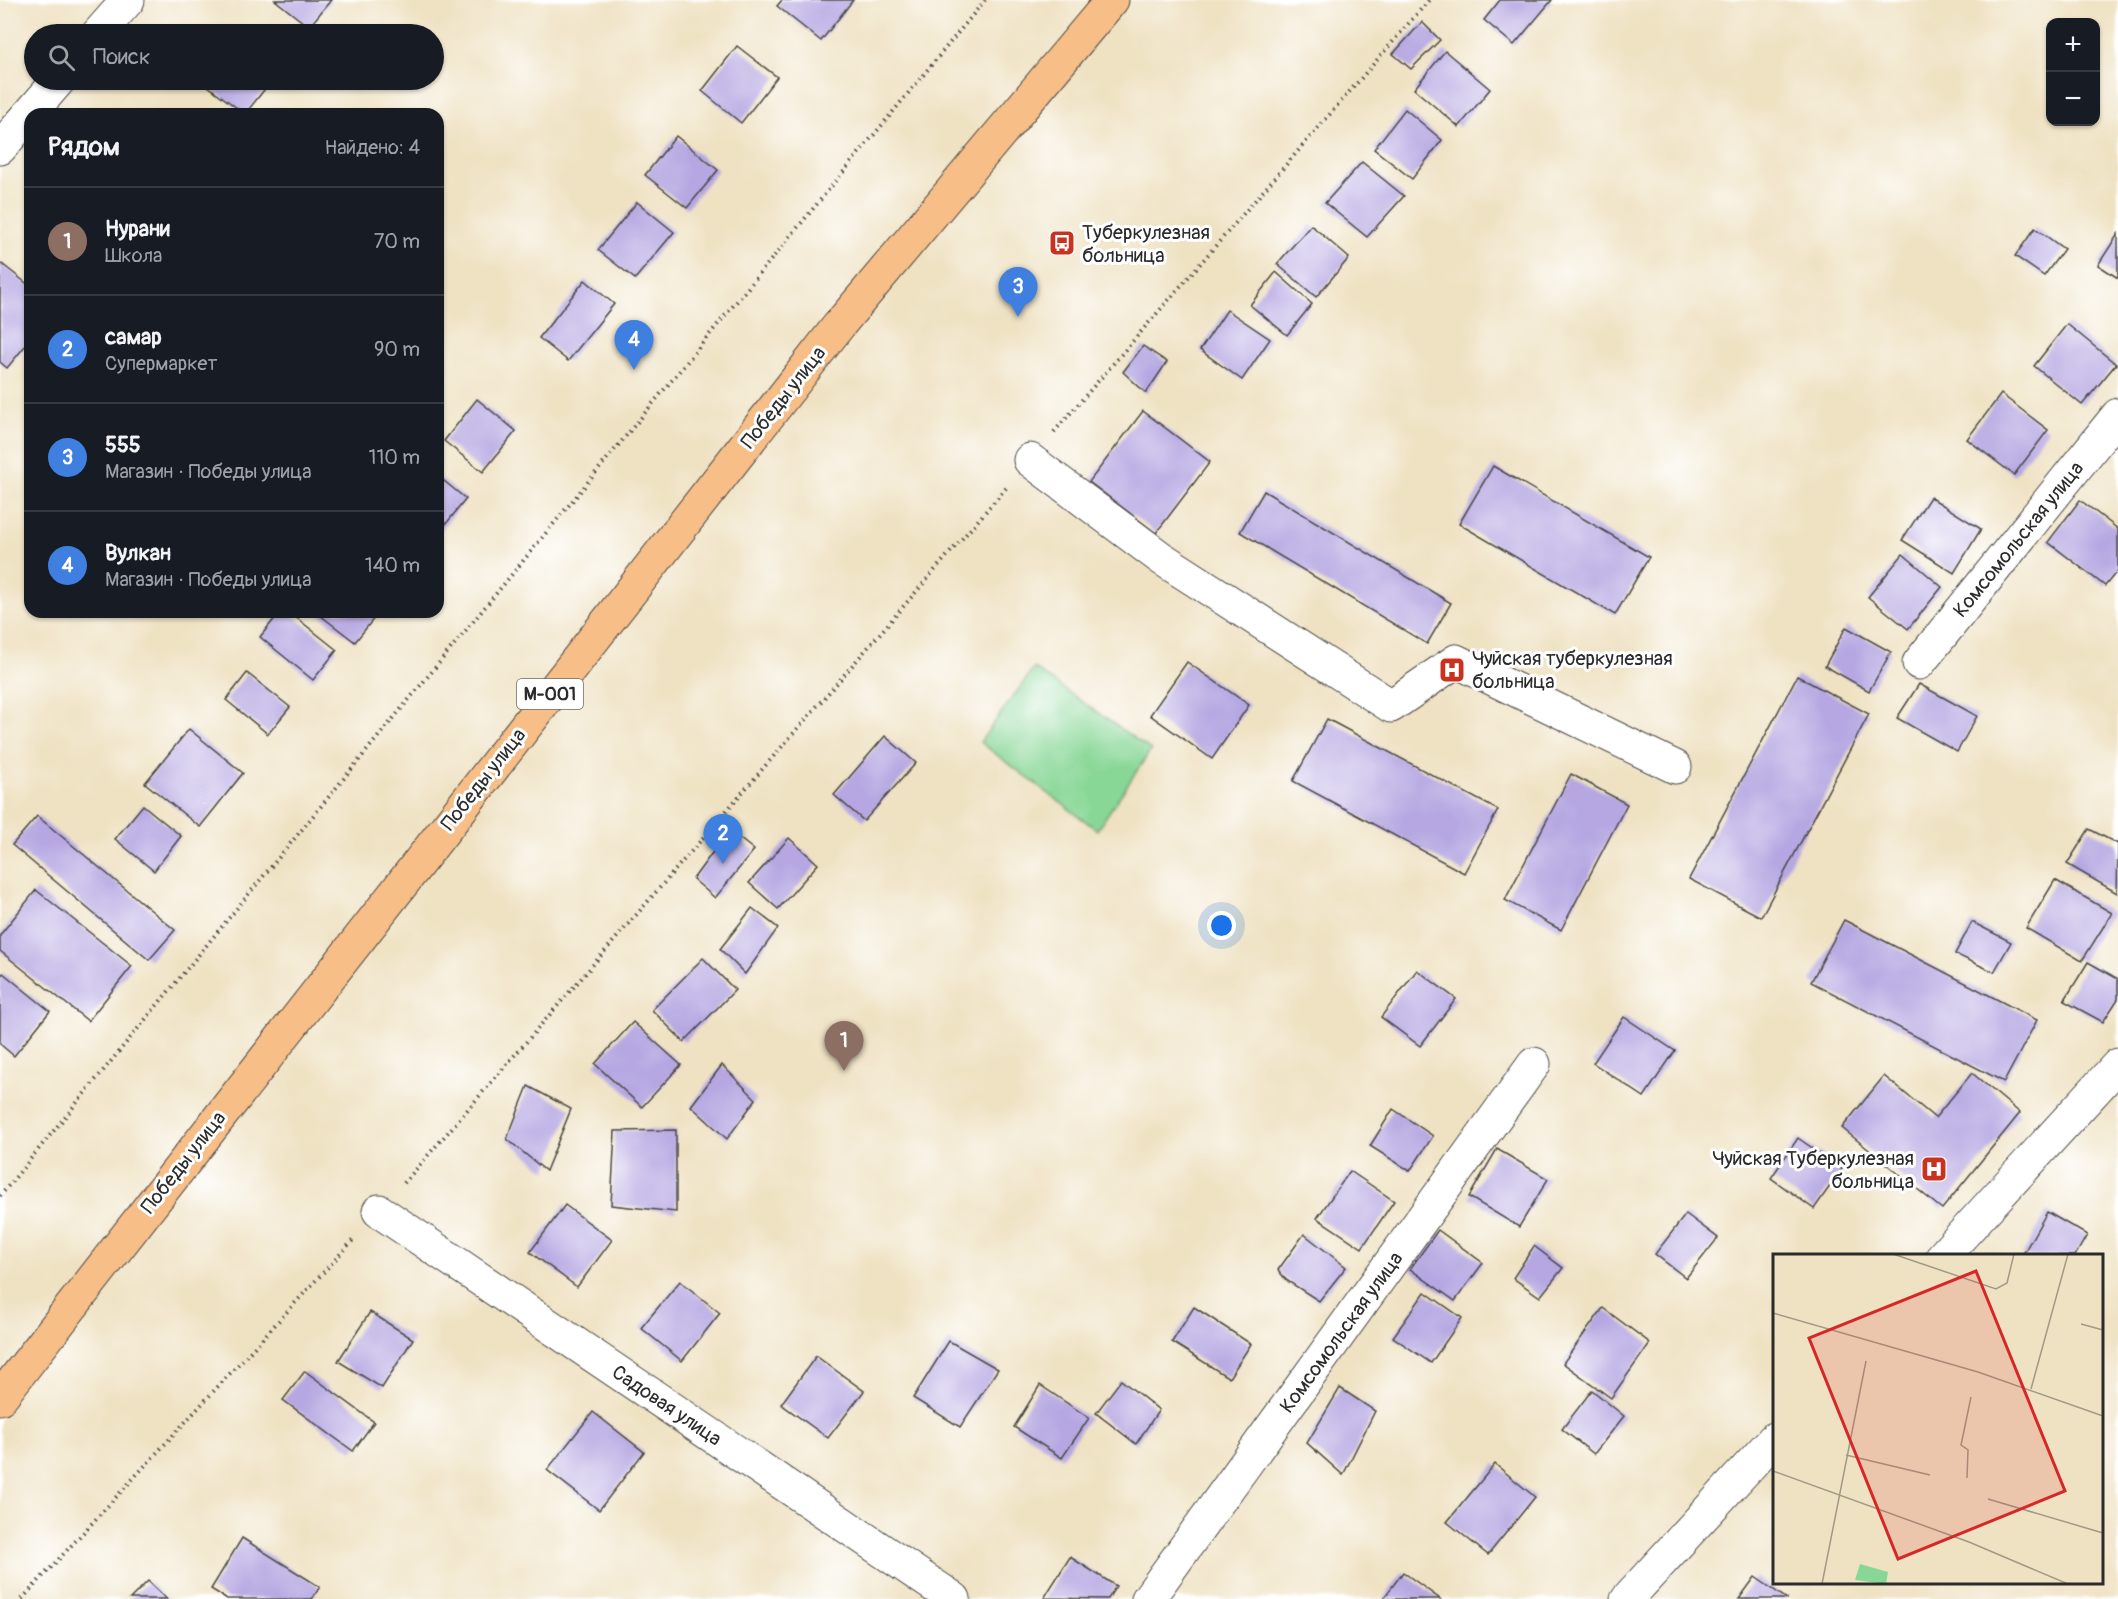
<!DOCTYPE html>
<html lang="ru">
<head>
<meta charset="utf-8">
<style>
  :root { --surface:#171b24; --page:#242831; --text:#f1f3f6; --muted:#9ea1a6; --line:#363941; --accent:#2563eb }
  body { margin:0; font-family:Pangolin,sans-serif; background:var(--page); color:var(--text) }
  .controls { position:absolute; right:18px; top:18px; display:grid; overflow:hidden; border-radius:12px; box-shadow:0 2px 4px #0004 }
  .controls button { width:54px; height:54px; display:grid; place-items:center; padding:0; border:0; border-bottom:2px solid var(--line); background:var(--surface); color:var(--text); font:30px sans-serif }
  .you { position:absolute; left:1222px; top:926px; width:21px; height:21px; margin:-15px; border:4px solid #fff; border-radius:50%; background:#1a73e8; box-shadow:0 0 0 9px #1a73e833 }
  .badge { display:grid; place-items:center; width:39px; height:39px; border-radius:50%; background:var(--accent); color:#fff; font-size:20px; font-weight:700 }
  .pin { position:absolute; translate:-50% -50px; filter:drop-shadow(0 2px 3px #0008) }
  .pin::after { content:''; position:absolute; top:32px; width:21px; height:18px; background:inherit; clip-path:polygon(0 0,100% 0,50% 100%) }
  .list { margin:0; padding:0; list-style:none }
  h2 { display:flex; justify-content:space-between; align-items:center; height:78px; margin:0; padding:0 24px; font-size:26px }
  h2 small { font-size:20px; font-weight:400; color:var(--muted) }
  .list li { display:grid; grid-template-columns:39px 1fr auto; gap:18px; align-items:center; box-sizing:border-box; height:108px; padding:0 24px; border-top:2px solid var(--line) }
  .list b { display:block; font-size:22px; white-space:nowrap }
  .list p { margin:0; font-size:20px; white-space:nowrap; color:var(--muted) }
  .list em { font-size:20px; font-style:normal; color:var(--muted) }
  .icon { flex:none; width:33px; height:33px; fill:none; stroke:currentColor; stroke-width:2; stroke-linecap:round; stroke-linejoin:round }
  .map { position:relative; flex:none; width:2118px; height:1599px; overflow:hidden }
  .search { position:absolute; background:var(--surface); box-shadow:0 2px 4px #0004; left:24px; top:24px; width:420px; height:66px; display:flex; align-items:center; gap:15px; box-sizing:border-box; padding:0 21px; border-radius:33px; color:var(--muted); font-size:22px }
  .panel { position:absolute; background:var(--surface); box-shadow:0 2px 4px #0004; left:24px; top:108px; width:420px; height:510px; border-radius:18px }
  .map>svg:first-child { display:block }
  .green { fill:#88d796; stroke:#5a8160; stroke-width:1.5 }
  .building { fill:#b6a7e2 }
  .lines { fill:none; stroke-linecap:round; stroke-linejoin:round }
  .minor-casing { stroke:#484642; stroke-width:35 }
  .major-casing { stroke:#484642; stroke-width:35 }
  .path { stroke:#484642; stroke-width:4; stroke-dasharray:1.5 4.5; stroke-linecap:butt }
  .minor { stroke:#fff; stroke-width:33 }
  .major { stroke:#f7be87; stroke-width:33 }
  .labels { text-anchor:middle; stroke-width:6; stroke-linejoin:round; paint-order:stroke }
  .shield { fill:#fff; stroke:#6b6b6b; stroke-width:1.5 }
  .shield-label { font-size:18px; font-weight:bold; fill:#2b2b2b }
  .poi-label { font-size:20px; fill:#2b2b2b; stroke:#fff; text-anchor:start }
  .street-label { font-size:20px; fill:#2b2b2b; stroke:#fff }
  .inset-road { fill:none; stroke:#a19986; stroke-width:1.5 }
  .view { fill:#d62828; fill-opacity:0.15; stroke:#d62828; stroke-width:3 }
  .inset-edge { fill:none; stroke:#2b2b2b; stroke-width:3 }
</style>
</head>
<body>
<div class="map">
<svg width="2118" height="1599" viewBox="0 0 2118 1599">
  <rect width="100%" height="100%" fill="#fff"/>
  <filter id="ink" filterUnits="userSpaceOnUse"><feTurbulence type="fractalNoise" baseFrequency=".0167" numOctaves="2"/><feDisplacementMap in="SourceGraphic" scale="12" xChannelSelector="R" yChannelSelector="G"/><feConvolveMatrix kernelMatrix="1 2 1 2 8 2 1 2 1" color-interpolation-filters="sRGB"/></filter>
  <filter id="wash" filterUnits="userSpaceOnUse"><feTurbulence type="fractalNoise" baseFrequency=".008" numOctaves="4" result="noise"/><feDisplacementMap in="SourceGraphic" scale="24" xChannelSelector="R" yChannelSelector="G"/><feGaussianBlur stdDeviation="1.35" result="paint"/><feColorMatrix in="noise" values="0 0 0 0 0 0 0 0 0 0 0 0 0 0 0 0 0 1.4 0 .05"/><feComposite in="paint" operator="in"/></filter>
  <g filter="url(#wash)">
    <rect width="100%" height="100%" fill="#efe2c3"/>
    <!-- green -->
    <path class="green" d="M1034,668L1151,750L1097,830L980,742Z"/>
    <g id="blocks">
      <!-- building -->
      <g class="building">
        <path d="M275,0H331L309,27Z"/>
        <path d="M782,0H853L821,41L777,6Z"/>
        <path d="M1500,0H1552L1514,45L1484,20Z"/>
        <path d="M1422,22L1440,40L1411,69L1393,54Z"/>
        <path d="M224,28L231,34H219Z"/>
        <path d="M737,46L777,77L741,123L702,91Z"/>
        <path d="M1445,51L1490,89L1459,127L1414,89Z"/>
        <path d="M200,80H272L245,114Z"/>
        <path d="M1405,109L1442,140L1412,179L1374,149Z"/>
        <path d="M676,136L718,170L687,208L645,175Z"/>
        <path d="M1362,162L1404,196L1367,237L1325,203Z"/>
        <path d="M637,202L674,232L635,279L598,250Z"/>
        <path d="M1311,225L1349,258L1316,297L1277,264Z"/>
        <path d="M2035,228L2064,249L2044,276L2015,256Z"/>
        <path d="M2118,234V278L2098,265Z"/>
        <path d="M2,264L30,286V340L7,368L0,362V267Z"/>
        <path d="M1276,272L1312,304L1287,335L1250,305Z"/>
        <path d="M585,280L614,304L568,361L539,338Z"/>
        <path d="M1227,310L1270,339L1242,380L1200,350Z"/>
        <path d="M2067,324L2116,364L2082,405L2034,366Z"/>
        <path d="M1143,346L1167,362L1146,393L1123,372Z"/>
        <path d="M2001,394L2048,430L2014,475L1967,439Z"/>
        <path d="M477,399L516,431L483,472L444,441Z"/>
        <path d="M1143,411L1210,462L1156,533L1089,482Z"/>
        <path d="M1493,466L1649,557L1615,615L1459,524Z"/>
        <path d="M438,476L466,499L441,530L438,528Z"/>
        <path d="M1264,491L1451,603L1427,644L1240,532Z"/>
        <path d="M1930,497L1981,529L1954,573L1902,540Z"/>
        <path d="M2080,500L2118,529V570L2105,586L2048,542Z"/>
        <path d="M1903,554L1942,587L1908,629L1868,597Z"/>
        <path d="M280,612H289L337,650L313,680L260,637Z"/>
        <path d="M316,612H379L355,642Z"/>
        <path d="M1846,627L1891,652L1869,691L1825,666Z"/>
        <path d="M1187,662L1249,705L1212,759L1150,715Z"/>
        <path d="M247,673L290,707L268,734L226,700Z"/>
        <path d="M1797,676L1869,714L1761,917L1689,879Z"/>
        <path d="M1919,684L1977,716L1957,752L1897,718Z"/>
        <path d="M1327,719L1498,810L1464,873L1293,781Z"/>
        <path d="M189,729L243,773L200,827L145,783Z"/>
        <path d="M885,736L916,763L864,821L834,795Z"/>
        <path d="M1571,774L1627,804L1561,930L1505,900Z"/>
        <path d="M143,805L181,836L154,871L115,839Z"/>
        <path d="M37,816L175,930L149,960L12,845Z"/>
        <path d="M2089,829L2118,844L2117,893L2067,864Z"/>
        <path d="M729,830L754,850L715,898L693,879Z"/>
        <path d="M789,838L818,864L778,909L749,883Z"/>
        <path d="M2055,880L2112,913L2082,961L2026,928Z"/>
        <path d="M36,890L132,966L88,1021L0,951V935Z"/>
        <path d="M752,908L778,928L745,974L720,949Z"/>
        <path d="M1844,920L2037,1020L2004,1082L1811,982Z"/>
        <path d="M1972,922L2011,942L1994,972L1955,954Z"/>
        <path d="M703,958L735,990L684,1042L652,1010Z"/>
        <path d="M2088,962L2118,979V999L2103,1022L2064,1001Z"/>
        <path d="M1417,970L1456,999L1420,1046L1381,1017Z"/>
        <path d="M3,973L50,1011L14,1056L0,1044V977Z"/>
        <path d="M1624,1017L1675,1051L1644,1097L1593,1063Z"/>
        <path d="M633,1022L681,1065L642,1107L595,1064Z"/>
        <path d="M722,1065L756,1099L727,1139L691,1106Z"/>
        <path d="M1972,1073L2020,1113L1942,1209L1842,1128L1884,1076L1935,1118Z"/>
        <path d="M528,1086L571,1109L546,1171L507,1139Z"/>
        <path d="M1393,1109L1433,1136L1410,1171L1370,1146Z"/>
        <path d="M676,1130V1212L611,1205L615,1131Z"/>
        <path d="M1798,1138L1842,1169L1814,1209L1771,1178Z"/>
        <path d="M1497,1149L1548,1179L1519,1227L1469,1197Z"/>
        <path d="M1350,1171L1394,1201L1362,1248L1317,1218Z"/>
        <path d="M565,1205L612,1240L577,1287L530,1252Z"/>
        <path d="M2047,1212L2087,1235L2075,1256H2022Z"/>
        <path d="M1686,1214L1718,1238L1686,1278L1655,1254Z"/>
        <path d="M1438,1230L1483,1263L1455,1301L1410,1269Z"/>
        <path d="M1304,1234L1346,1267L1319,1301L1286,1280L1278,1270Z"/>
        <path d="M1534,1246L1563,1268L1540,1297L1513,1278Z"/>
        <path d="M680,1281L720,1313L682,1361L641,1328Z"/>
        <path d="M1425,1292L1462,1318L1431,1363L1393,1337Z"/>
        <path d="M1194,1307L1251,1344L1229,1378L1172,1342Z"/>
        <path d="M1603,1308L1650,1343L1611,1398L1563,1363Z"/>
        <path d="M370,1312L413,1339L382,1388L338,1361Z"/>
        <path d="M949,1341L998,1369L960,1427L913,1398Z"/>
        <path d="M816,1356L864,1391L828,1438L781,1404Z"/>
        <path d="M305,1371L374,1422L353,1451L283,1400Z"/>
        <path d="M1121,1380L1159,1410L1136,1444L1096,1413Z"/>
        <path d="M1040,1385L1089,1418L1062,1458L1014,1427Z"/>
        <path d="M1340,1388L1375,1411L1343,1475L1307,1443Z"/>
        <path d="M1592,1390L1624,1416L1594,1454L1562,1429Z"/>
        <path d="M593,1412L644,1452L599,1510L547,1470Z"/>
        <path d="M1495,1464L1535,1497L1488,1555L1447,1522Z"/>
        <path d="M242,1538L320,1587L312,1599H227L211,1589Z"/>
        <path d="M1070,1557L1116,1586L1108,1599L1044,1598Z"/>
        <path d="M1403,1572L1440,1599H1383Z"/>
        <path d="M1755,1577L1787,1599H1739Z"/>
        <path d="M148,1581L167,1599H130Z"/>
      </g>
    </g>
  </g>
  <g filter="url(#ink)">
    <use href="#blocks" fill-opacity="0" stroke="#484642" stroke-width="1.5"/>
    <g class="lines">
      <!-- minor casing -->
      <g class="minor-casing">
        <g id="minor">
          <path d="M98,34L128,0"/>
          <path d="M0,148L59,80"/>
          <path d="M1030,460L1161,558L1391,706L1456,661L1675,767"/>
          <path d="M1919,663L2118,415"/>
          <path d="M379,1211L954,1599"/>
          <path d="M1943,1256L2118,1065"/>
          <path d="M1148,1599L1534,1064"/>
          <path d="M1627,1599L1774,1439"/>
        </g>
      </g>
      <!-- major casing -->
      <g class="major-casing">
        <path id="major" d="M0,1398L840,324L1112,0"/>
      </g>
      <!-- path -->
      <g class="path">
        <path d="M1054,432L1429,0"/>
        <path d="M404,1183L1006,488"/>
        <path d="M0,1196L985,0"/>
        <path d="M22,1599L355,1238"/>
      </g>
      <!-- minor -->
      <use href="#minor" class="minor"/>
      <!-- major -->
      <use href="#major" class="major"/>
    </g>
  </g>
  <!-- icons -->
  <defs>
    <g id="bus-square" transform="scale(1.35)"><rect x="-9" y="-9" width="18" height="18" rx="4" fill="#c8321e" stroke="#fff"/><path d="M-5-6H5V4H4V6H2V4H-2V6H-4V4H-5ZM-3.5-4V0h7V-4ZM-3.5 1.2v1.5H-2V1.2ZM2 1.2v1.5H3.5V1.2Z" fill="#fff"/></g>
    <g id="hospital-square" transform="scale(1.35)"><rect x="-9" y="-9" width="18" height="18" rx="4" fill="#c8321e" stroke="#fff"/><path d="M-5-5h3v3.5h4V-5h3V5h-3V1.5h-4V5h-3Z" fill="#fff"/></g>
  </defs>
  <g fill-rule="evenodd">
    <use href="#bus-square" x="1062" y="243"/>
    <use href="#hospital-square" x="1452" y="670"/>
    <use href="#hospital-square" x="1934" y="1169"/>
  </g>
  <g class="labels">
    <!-- shield labels -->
    <rect class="shield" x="517" y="679" width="66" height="30" rx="4.5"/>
    <g class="shield-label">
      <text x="550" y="700">М-001</text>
    </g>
    <!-- poi labels -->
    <g class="poi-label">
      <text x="1082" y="239">Туберкулезная<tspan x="1082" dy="23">больница</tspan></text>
      <text x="1472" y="665">Чуйская туберкулезная<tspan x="1472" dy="23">больница</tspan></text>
      <text x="1914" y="1165" text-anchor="end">Чуйская Туберкулезная<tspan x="1914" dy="23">больница</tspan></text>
    </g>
    <!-- street labels -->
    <g class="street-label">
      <text transform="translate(783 397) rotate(-52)" y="7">Победы улица</text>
      <text transform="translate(2018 539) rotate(-51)" y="7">Комсомольская улица</text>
      <text transform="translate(483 779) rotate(-52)" y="7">Победы улица</text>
      <text transform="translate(183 1162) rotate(-52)" y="7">Победы улица</text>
      <text transform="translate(1341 1332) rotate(-54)" y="7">Комсомольская улица</text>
      <text transform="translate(667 1405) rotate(34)" y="7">Садовая улица</text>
    </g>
  </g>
  <!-- overview -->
  <g transform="translate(1773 1254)">
    <rect width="330" height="330" fill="#efe2c3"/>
    <path d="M87,310L115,318L113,330L82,326Z" fill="#88d796"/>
    <path class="inset-road" d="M120,0L223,35L234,29L241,0M0,59L205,118L330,162M308,70L330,76M258,135L295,0M73,201L157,221M0,217L196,288L295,330M194,224L195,196L188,191L198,143M215,245L330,279M49,330L93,107"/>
    <path class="view" d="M203,17L292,237L125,305L36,84Z"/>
    <rect width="330" height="330" class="inset-edge"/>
  </g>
</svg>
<div class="controls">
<button>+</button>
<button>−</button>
</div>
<div class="you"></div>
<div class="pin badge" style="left:844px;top:1071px;background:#8d6e63">1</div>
<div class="pin badge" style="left:723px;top:864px;background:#3f7fe0">2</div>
<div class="pin badge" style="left:1018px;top:317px;background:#3f7fe0">3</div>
<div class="pin badge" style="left:634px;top:370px;background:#3f7fe0">4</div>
<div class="search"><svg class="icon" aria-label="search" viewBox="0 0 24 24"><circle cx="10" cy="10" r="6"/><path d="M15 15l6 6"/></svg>Поиск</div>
<section class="panel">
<h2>Рядом<small>Найдено: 4</small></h2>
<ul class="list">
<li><span class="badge" style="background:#8d6e63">1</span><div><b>Нурани</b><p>Школа</p></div><em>70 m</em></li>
<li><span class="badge" style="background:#3f7fe0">2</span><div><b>самар</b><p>Супермаркет</p></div><em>90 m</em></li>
<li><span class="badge" style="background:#3f7fe0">3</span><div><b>555</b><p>Магазин · Победы улица</p></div><em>110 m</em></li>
<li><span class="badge" style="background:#3f7fe0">4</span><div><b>Вулкан</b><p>Магазин · Победы улица</p></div><em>140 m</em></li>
</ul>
</section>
</div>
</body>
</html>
